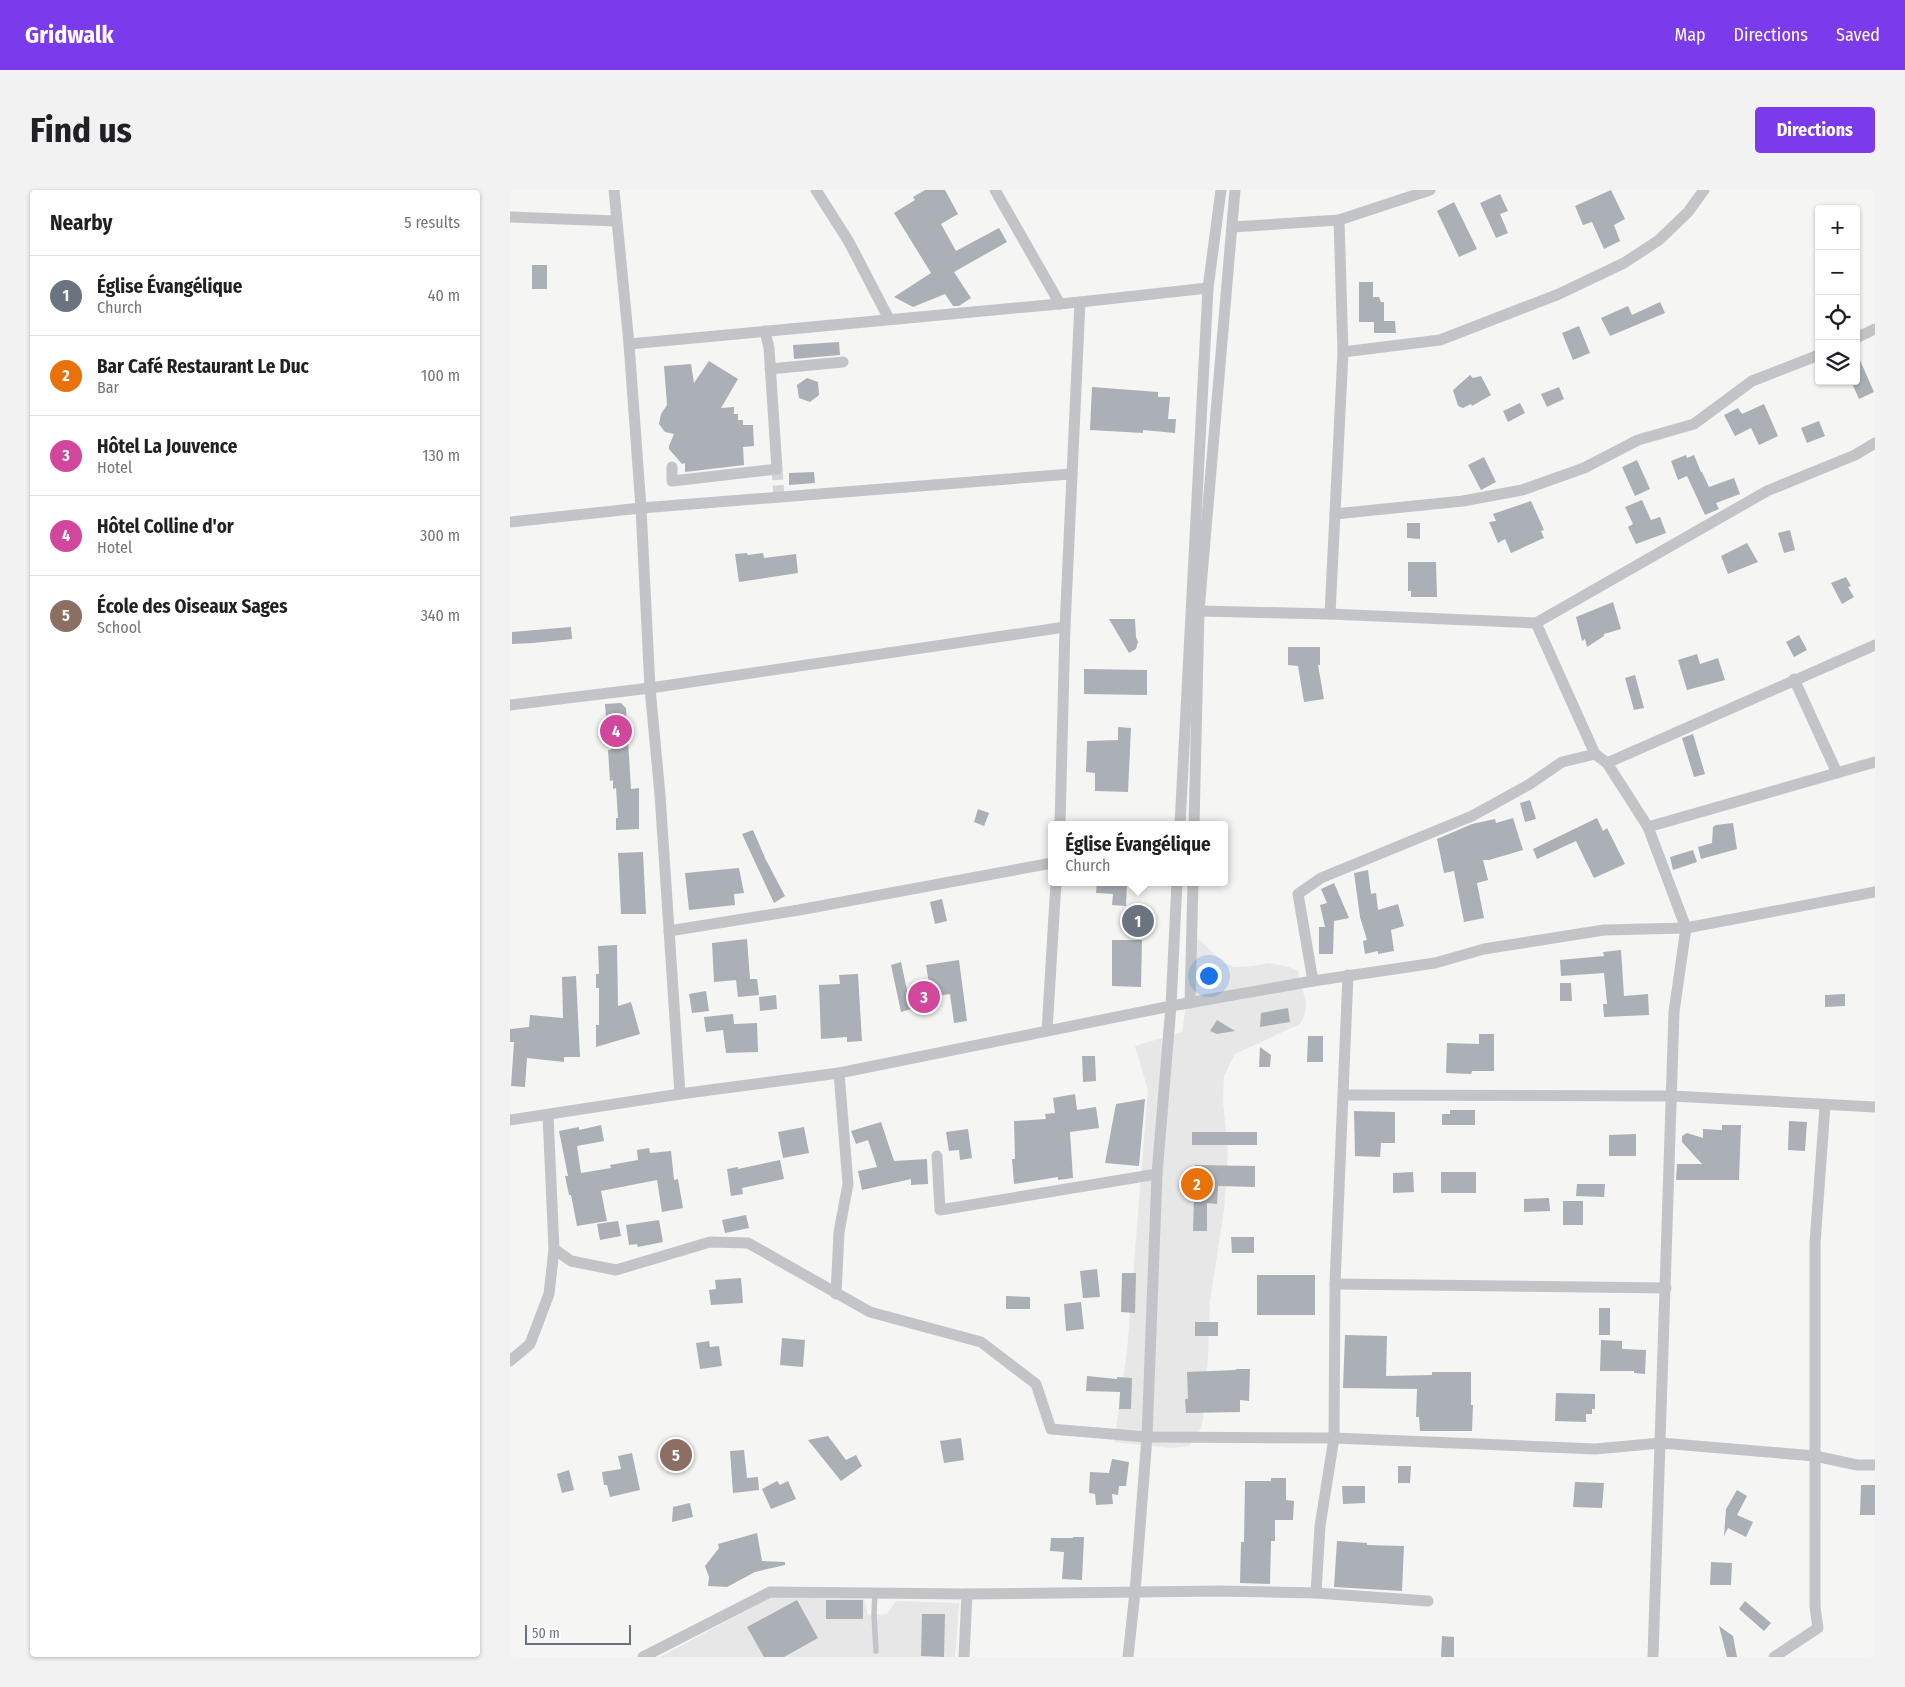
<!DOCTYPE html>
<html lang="en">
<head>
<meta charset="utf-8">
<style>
  :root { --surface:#fff; --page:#f2f2f2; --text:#202124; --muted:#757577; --line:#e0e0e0; --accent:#7c3aed }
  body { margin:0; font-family:"Fira Sans Condensed",sans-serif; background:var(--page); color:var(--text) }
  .controls { position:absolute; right:15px; top:15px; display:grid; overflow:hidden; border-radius:5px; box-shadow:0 1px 4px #0004 }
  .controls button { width:45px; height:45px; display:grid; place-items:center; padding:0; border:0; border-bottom:1px solid var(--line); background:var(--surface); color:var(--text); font:25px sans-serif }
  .scale { position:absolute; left:15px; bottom:12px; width:106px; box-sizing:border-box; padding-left:5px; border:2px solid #687181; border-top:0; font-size:14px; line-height:18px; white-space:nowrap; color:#687181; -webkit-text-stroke:4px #fff; paint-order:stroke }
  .you { position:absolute; left:698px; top:785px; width:18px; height:18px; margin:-12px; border:4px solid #fff; border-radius:50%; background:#1a73e8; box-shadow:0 0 0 8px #1a73e833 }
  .badge { display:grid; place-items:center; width:32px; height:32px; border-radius:50%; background:var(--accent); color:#fff; font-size:16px; font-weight:700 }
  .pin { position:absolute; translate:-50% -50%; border:2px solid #fff; box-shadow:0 1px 5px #0006 }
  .popup { position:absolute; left:538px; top:631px; width:180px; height:65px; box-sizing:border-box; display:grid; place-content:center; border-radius:5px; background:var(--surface); filter:drop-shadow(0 1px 4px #0005); font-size:16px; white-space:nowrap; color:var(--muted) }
  .popup b { font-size:19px; color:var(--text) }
  .popup::after { content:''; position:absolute; left:50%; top:100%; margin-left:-10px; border:10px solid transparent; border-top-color:var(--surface) }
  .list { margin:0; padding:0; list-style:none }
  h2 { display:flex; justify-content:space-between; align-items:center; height:65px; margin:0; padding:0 20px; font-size:21px }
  h2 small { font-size:16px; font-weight:400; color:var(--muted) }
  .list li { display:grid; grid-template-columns:32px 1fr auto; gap:15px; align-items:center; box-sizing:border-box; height:80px; padding:0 20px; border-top:1px solid var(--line) }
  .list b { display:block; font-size:19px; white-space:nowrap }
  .list p { margin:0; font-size:16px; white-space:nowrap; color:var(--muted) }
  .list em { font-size:16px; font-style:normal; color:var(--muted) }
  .icon { flex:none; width:28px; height:28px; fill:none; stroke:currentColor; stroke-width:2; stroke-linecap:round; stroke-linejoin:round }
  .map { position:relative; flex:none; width:1365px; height:1467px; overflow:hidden; border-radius:5px }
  header { display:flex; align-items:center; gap:30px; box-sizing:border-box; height:70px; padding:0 25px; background:var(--accent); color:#fff }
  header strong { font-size:24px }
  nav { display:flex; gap:28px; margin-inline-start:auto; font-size:18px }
  .intro { display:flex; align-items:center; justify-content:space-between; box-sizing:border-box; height:120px; padding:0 30px }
  h1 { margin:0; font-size:35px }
  .button { padding:12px 22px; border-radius:5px; background:var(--accent); color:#fff; font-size:18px; font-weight:700 }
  main { display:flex; gap:30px; padding:0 30px }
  aside { flex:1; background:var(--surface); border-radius:5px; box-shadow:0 1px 4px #0004 }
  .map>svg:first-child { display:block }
  .built { fill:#e6e7e6 }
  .building { fill:#abafb6 }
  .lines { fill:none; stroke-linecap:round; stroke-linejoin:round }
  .minor-tunnel { stroke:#d2d5d6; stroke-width:11; stroke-dasharray:11 5.5; stroke-linecap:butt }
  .service { stroke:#c2c4c8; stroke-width:5.5 }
  .minor { stroke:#c2c4c8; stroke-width:11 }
</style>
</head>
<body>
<header>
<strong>Gridwalk</strong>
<nav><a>Map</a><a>Directions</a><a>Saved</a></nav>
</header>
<div class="intro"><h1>Find us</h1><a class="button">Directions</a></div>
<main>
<aside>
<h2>Nearby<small>5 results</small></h2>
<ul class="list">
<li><span class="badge" style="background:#6b7280">1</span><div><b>Église Évangélique</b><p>Church</p></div><em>40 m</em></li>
<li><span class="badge" style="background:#e8710a">2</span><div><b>Bar Café Restaurant Le Duc</b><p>Bar</p></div><em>100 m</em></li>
<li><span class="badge" style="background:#d1479c">3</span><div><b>Hôtel La Jouvence</b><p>Hotel</p></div><em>130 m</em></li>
<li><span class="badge" style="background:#d1479c">4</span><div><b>Hôtel Colline d'or</b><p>Hotel</p></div><em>300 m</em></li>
<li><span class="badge" style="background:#8d6e63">5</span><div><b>École des Oiseaux Sages</b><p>School</p></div><em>340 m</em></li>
</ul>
</aside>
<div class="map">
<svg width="1365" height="1467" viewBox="0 0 1365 1467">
  <rect width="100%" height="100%" fill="#f5f6f3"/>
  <!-- built -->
  <g class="built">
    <path d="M688,749L714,773L724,777L742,776L759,773L776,776L788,781L796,813L795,824L790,834L725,864L714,886L713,912L718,962L714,1020L700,1111L698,1166L693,1230L691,1238L680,1256L661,1258L604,1252L617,1161L638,900L625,856L672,842L682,776Z"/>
    <path d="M262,1407L354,1409L358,1425L377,1424L386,1411L449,1413L445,1467H150Z"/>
  </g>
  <!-- building -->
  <g class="building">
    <path d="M415,0H435L448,24L431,34L446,61L489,38L497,52L444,82L461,108L449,116H443L435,104L403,117L384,107L421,83L384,23L405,10L403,7Z"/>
    <path d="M1101,0L1115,29L1104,35L1110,51L1094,59L1082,32L1073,35L1065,16Z"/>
    <path d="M990,4L998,21L990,24L998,43L986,48L970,13Z"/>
    <path d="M944,12L967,59L949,67L927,21Z"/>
    <rect x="22" y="75" width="15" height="24"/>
    <path d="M849,92H863V107H869L871,112H874V131H885L886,143H864V132H849Z"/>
    <path d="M1150,112L1155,123L1100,146L1091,128L1118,116L1122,125Z"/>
    <path d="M1069,136L1080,163L1063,170L1052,143Z"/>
    <path d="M329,152L330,165L284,169L283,155Z"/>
    <path d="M1346,161L1364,202L1349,209L1341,191H1346Z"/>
    <path d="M199,171L228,189L211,218L224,217V224H228V230H233V235H243L244,256L233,257L234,275L175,282V273L172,274L159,259V256L164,244L155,242L149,234L151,224L157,215L154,176L181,174L184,193Z"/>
    <path d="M960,185L963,188L971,186L981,205L962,216L961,214L953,218L948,216L943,200Z"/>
    <path d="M297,188L308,192L309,205L300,212L289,208L287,195Z"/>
    <path d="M582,197L648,202V207H660L658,229H666L665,243L633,240V243L580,240Z"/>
    <path d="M1049,197L1054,209L1037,217L1031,204Z"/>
    <path d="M1010,213L1015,223L998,232L993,221Z"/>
    <path d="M1254,214L1268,246L1249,255L1241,238L1225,246L1214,225L1228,218L1232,224Z"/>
    <path d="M1309,231L1315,246L1297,253L1291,238Z"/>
    <path d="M1176,265L1177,268L1184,265L1191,282H1192L1199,297L1224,288L1230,304L1206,313L1209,319L1195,325L1177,286L1168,290L1161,271Z"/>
    <path d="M974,267L986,292L971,300L958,275Z"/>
    <path d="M1127,270L1140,299L1125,306L1112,277Z"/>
    <path d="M304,282L305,293L279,295V283Z"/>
    <path d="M1132,310L1141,330L1150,327L1156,343L1126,354L1118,337L1123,334L1115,317Z"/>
    <path d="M1021,311L1034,340L1031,341L1034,348L1001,363L995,349L988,353L979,332L986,331L983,324Z"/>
    <path d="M897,333H910V349L897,348Z"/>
    <path d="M1280,340L1285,360L1274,363L1268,343Z"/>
    <path d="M1237,353L1248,372L1218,384L1211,366Z"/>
    <path d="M237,363L238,365L253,363L254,368L286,364L288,383L229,392L225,364Z"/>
    <path d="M898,372H926L927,407H901V401H898Z"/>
    <path d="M1336,387L1341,396L1338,397L1344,407L1332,414L1321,393Z"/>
    <path d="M1103,412L1111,439L1094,444V446L1077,457L1075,449L1072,451L1066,427Z"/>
    <path d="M599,429H625L626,447L628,452L626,459L619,463Z"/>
    <path d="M61,437L62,449L23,453L2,454V442Z"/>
    <path d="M1289,445L1297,460L1284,467L1276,452Z"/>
    <path d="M778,457H810V475H808L814,509L794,512L788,476L778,475Z"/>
    <path d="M1187,464L1190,474L1208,468L1215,490L1177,500L1168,470Z"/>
    <path d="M574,479L637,480V505L574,504Z"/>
    <path d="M1125,485L1134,518L1124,520L1115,488Z"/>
    <path d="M111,513L116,518L121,599L129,598V639L106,640V628H108L106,598L103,599V590L100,591L98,560H101L99,527H96L95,514Z"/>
    <path d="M608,537L621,538L618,602L585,601V583L576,582L577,551L608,550Z"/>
    <path d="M1183,544L1195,584L1184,587L1172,548Z"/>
    <path d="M1020,610L1026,629L1015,632L1010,613Z"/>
    <path d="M468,619L479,623L474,636L464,632Z"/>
    <path d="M1003,628L1013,660L979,670H973L978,690L967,693L974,728L954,732L944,681L934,683L927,649L962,634L985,629L986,633Z"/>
    <path d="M1087,628L1093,641L1097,638L1115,674L1084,688L1066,651L1027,669L1023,659Z"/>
    <path d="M1223,633L1227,659L1191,669L1188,657L1202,653L1203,637L1206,635Z"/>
    <path d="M243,640L256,670L275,706L264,713L232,644Z"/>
    <path d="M1183,660L1187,672L1163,680L1160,667Z"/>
    <path d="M133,662L136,724H111L108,663Z"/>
    <path d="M229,678L234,703L224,704L225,715L179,720L175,683Z"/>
    <path d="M858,680L861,704L866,703L868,720L888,714L894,736L881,740L884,761L868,764V761L855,764L853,751L857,750L850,727L844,683Z"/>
    <path d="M587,692H617L616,716L602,715L603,704L586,703Z"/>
    <path d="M824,693L839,728L824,731L823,764H809V737H815L810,715L817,713L811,699Z"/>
    <path d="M432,709L437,731L425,734L420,712Z"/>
    <path d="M237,749L240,789H247L249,805L228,807L226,790L204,792L202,753Z"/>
    <path d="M602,750H632L631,797L602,796Z"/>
    <path d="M107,755L108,816L121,812L130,844L86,857V835H89V798H86V784H89L88,756Z"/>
    <path d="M1111,760L1114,806L1138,804L1139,825L1094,827L1093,814H1097L1094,783L1051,786L1050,770L1094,766L1093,762Z"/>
    <path d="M449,770L457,831L444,833L440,804L421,807L416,775Z"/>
    <path d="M391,772L401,819L391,822L381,775Z"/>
    <path d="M348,784L352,851L337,852V847L311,849L309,795L330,794L329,785Z"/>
    <path d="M66,786L70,867H54V872L17,868L15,897L1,896L4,852H0V839L19,837L20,825L53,828L52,787Z"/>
    <path d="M1050,793H1061L1062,811H1050Z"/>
    <path d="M196,801L199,821L182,823L179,804Z"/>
    <path d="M1335,804V816L1315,817V805Z"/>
    <path d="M266,805L267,819L250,821L249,807Z"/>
    <path d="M778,818L780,832L750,837L751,823Z"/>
    <path d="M223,824L224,834L247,833L248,862L216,863L213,840L196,842L194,827Z"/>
    <path d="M707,830L725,841L707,844L700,841Z"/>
    <path d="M969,844H984V881H962L961,884L936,883L937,853L969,854Z"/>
    <path d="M798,846H813V872H797Z"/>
    <path d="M750,857L761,865L760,877H749Z"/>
    <path d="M572,866H585L586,891L573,892Z"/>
    <path d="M565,904L567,920L586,917L589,938L560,942L563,988L548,990V987L504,994L502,969H505L504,931L536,929L535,924L545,923L543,908Z"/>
    <path d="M635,909L629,976L595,973L606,914Z"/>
    <path d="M940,920H965V935H932V924H940Z"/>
    <path d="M844,921L885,922V953H871L870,967L845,966Z"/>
    <path d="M1279,931L1297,932L1295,961L1278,960Z"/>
    <path d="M371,932L384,971L417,969L418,994L401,995V989L352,1000L348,981L367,977L358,950L346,954L341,941Z"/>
    <path d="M91,935L94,951L67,956L71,983L101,978L100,975L128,970L127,960L139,958L140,963L161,961L164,990L168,989L173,1018L152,1022L147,990L91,1001L97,1031L67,1036L61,1005H59L55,986H58L49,941L69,937V940Z"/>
    <path d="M1212,935H1231L1229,990H1166L1167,974H1192L1172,952V946L1177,943L1193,948V939L1212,940Z"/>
    <path d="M294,937L299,963L273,968L268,942Z"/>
    <path d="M458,939L462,968L450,970L449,960L439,961L436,942Z"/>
    <rect x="682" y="942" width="65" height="13"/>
    <path d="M1126,944V966H1099V945Z"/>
    <path d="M270,970L274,989L232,998L233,1004L221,1006L217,979L228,977V979Z"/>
    <path d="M685,975L745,976V997L708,996L707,1014L697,1013V1041H683Z"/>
    <path d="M903,982L904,1002L883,1003V983Z"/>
    <rect x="931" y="982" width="35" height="21"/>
    <path d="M1067,994H1095L1094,1007L1066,1006Z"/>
    <path d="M1039,1008L1040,1021L1014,1022V1009Z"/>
    <rect x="1053" y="1011" width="20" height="24"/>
    <path d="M236,1025L239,1038L215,1043L212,1030Z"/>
    <path d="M149,1030L153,1052L128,1057L127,1054L119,1055L116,1035Z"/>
    <path d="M108,1031L111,1046L90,1050L87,1034Z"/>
    <path d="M721,1047H744V1063H722Z"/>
    <path d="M587,1079L590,1107L573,1108L570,1081Z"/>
    <path d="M612,1083H626L625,1123L611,1122Z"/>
    <rect x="747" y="1085" width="58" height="40"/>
    <path d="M231,1088L233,1113L201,1115L199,1100L206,1099L205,1090Z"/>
    <path d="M496,1106L520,1107V1119H496Z"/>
    <path d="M571,1112L574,1139L556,1141L554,1114Z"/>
    <rect x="1089" y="1118" width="11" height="27"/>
    <rect x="685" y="1132" width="23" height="14"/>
    <path d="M835,1145L877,1146L876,1186L922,1185V1182H961V1215H963L962,1241H910L909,1227H906L907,1199L833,1198Z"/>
    <path d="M272,1148L295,1150L293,1177L270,1175Z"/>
    <path d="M1091,1150L1112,1151V1159L1136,1160L1135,1184L1124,1183V1181H1090Z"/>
    <path d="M199,1151L200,1157L209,1156L212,1176L190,1179L186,1153Z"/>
    <path d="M726,1179H740L739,1211L730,1210V1222L676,1223L675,1209H678L677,1182L726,1180Z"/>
    <path d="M577,1186L607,1189V1187L622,1188L621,1219H609L610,1202L576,1201Z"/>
    <path d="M1046,1203L1085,1204V1219H1082V1224H1076V1232L1045,1231Z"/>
    <path d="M318,1246L336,1270L346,1265L352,1276L331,1291L298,1250Z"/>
    <path d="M451,1248L454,1270L434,1273L430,1251Z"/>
    <path d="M234,1260L237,1288L248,1287L249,1300L223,1303L220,1261Z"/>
    <path d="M122,1263L130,1300L100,1307L97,1295H94L92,1282L111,1279L108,1266Z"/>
    <path d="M602,1269L619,1272L616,1296H609L608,1305L602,1304L603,1314L586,1315L585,1304L579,1303L580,1282L599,1283Z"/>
    <path d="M888,1276H901L900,1293H888Z"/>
    <path d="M59,1280L64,1300L52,1303L47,1284Z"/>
    <path d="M761,1288H776V1310L784,1311L783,1330H765V1351H761L760,1394L730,1393L731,1352H734L735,1291H761Z"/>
    <path d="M267,1291L270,1295L278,1291L286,1309L261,1319L252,1299Z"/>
    <path d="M1065,1292L1094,1293L1092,1318L1063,1317Z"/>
    <path d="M1351,1295H1365V1325H1350Z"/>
    <path d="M832,1296H855V1313L833,1314Z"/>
    <path d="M1227,1300L1237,1306L1227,1325L1243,1332L1236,1347L1218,1338L1214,1346L1216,1319Z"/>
    <path d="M180,1313L183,1327L162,1332L163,1317Z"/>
    <path d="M247,1343L252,1371L275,1372V1375L245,1382L217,1397L198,1396L199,1387L195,1376L209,1358L208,1354Z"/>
    <path d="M563,1347H574L572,1390L552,1389L554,1362L540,1361L541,1348H563Z"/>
    <path d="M827,1351L857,1353V1355L894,1356L892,1401L824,1397Z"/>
    <path d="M1201,1372L1222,1373L1221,1395H1200Z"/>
    <path d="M287,1410L308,1448L274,1467H254L237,1437Z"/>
    <rect x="316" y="1410" width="37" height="19"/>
    <path d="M1235,1411L1261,1433L1254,1441L1229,1419Z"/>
    <path d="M412,1424H435L434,1467L411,1466Z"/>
    <path d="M1209,1436L1223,1446L1227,1467H1217Z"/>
    <path d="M932,1446L944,1447V1467H931Z"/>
  </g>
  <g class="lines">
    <!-- minor-tunnel -->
    <path class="minor-tunnel" d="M267,279L269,307"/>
    <!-- service -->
    <path class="service" d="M365,1402L364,1424L366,1461"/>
    <!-- minor -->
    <g class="minor">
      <path d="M104,0L119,154L131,318L140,498L150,605L170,904"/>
      <path d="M306,0L339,52L379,129"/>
      <path d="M485,0L550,114"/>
      <path d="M0,27L106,31"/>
      <path d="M723,37L829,30L920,0"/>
      <path d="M1346,148L1365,139"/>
      <path d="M119,154L570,112L698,98"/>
      <path d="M833,162L930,150L1049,104L1114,73L1149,50L1178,22L1194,0"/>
      <path d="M260,179L333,172"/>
      <path d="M162,277V291L267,279L259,158L255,141"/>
      <path d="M825,324L953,311L1012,300L1074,278L1128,250L1184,234L1242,191L1309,165"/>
      <path d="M0,332L131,318L561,284"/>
      <path d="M689,421L820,424L1026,433L1257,301L1345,265L1365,253"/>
      <path d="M820,424L833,162L829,30"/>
      <path d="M1026,433L1085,564L1097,573L1138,637L1176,738L1164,822L1143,1467"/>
      <path d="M1284,489L1327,583"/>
      <path d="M0,515L140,498L555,437"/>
      <path d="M1097,573L1365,455"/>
      <path d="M550,635L555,437L570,112"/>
      <path d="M670,635L698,98L711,0"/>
      <path d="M684,635L689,421L725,0"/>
      <path d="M1138,637L1365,572"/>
      <path d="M159,741L289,720L542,673"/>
      <path d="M803,791L788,704L811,688L962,626L1020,594L1052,572L1085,564"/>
      <path d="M680,813L683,692"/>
      <path d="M537,841L546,692"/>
      <path d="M834,905L1162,906L1365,917"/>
      <path d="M0,930L170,904L329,883L661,816L803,791L925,773L974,759L1094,740L1176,738L1365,702"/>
      <path d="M427,966L430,1020L647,984"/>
      <path d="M44,1059L61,1071L106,1080L200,1052L238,1053L360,1122L471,1152L526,1194L541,1239L637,1247L824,1248L1085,1259L1151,1253L1305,1266L1347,1275H1365"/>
      <path d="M825,1094L1156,1098"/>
      <path d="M326,1104L329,1042L338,994L329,883"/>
      <path d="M0,1171L20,1154L39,1104L44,1059L38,925"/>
      <path d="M806,1403L810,1336L824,1248L825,1094L838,785"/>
      <path d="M133,1467L260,1402L457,1404L709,1401L806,1403L918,1411"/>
      <path d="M454,1467L457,1404"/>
      <path d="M618,1467L625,1402L637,1247L647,984L661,816L667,692"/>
      <path d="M1264,1467L1308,1438L1305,1417V1053L1315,916"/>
    </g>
  </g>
</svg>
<div class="controls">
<button>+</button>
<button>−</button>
<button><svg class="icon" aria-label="locate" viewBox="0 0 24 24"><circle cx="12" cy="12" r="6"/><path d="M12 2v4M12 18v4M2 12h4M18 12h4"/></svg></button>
<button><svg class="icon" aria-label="layers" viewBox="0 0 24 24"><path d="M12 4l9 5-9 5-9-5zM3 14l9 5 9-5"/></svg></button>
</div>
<div class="scale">50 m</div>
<div class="you"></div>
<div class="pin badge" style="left:628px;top:731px;background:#6b7280">1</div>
<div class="popup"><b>Église Évangélique</b>Church</div>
<div class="pin badge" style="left:687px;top:994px;background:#e8710a">2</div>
<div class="pin badge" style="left:414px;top:807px;background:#d1479c">3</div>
<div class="pin badge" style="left:106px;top:541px;background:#d1479c">4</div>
<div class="pin badge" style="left:166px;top:1265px;background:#8d6e63">5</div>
</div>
</main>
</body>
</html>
